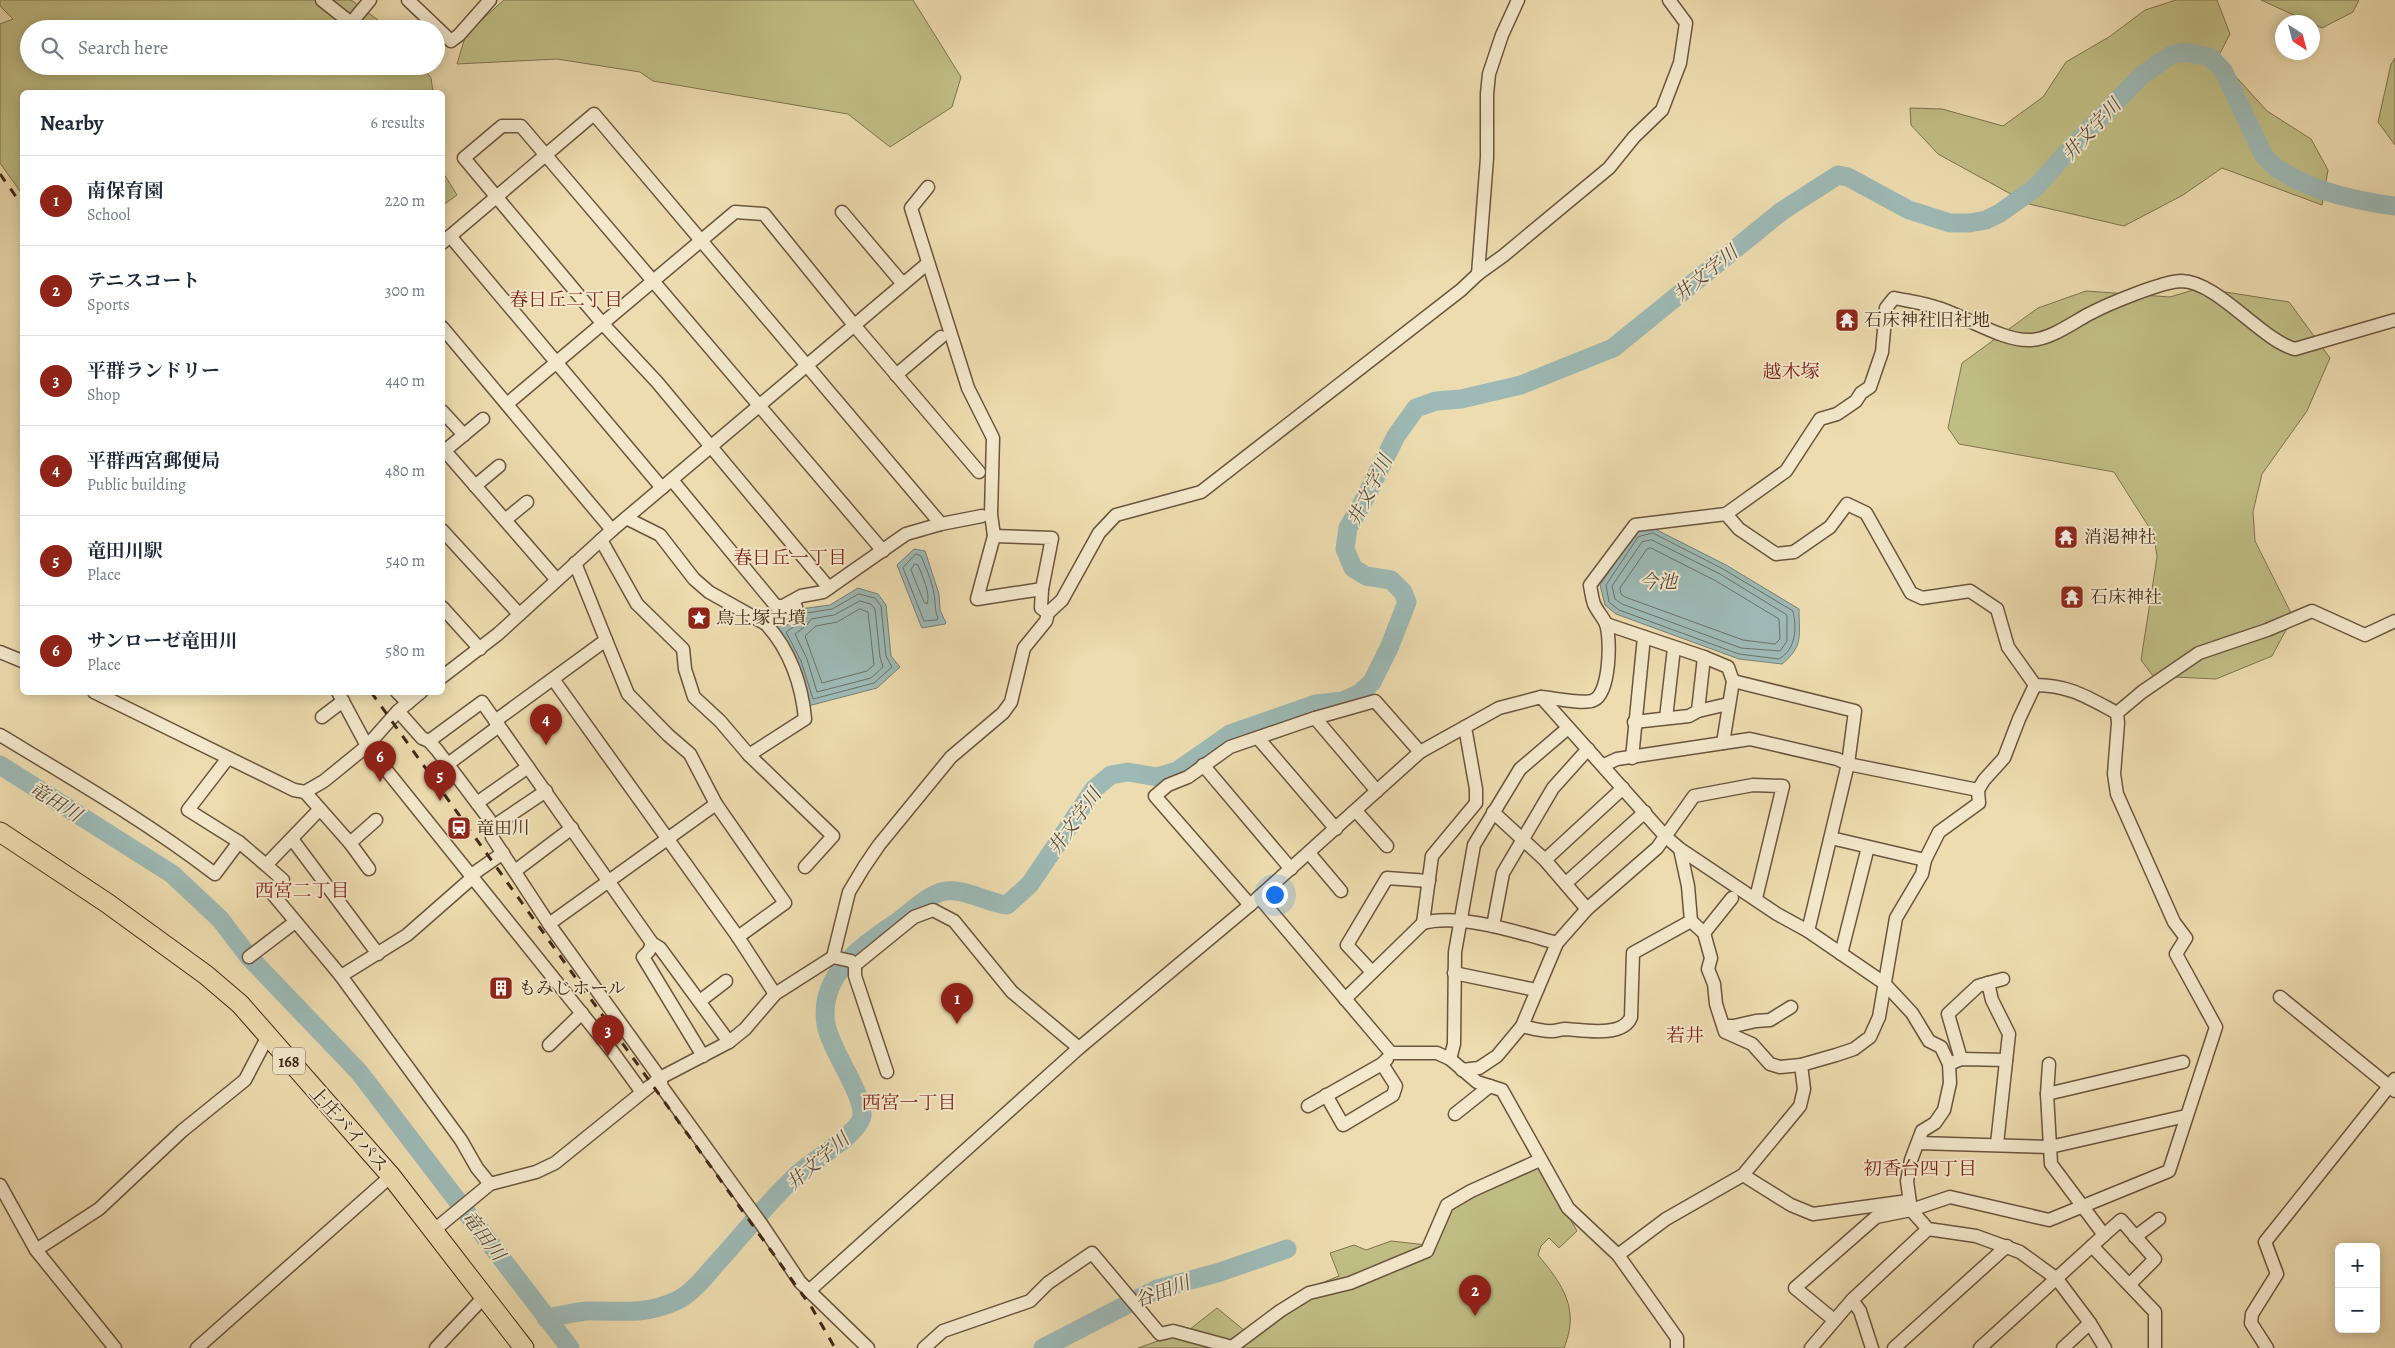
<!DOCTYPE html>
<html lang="en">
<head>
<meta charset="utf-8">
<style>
  :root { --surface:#fff; --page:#f6f6f7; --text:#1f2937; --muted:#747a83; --line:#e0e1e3; --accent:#8f2418 }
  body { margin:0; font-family:Alegreya,"Noto Serif JP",serif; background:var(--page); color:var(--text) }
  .controls { position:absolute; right:15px; bottom:15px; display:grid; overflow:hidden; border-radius:8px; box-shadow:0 2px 12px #0003 }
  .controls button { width:45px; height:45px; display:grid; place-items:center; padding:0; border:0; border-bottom:1px solid var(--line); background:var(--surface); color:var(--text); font:25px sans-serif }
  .compass { position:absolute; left:2275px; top:15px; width:45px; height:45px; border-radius:50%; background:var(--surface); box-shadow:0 2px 12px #0003; rotate:144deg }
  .you { position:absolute; left:1274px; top:894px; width:18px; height:18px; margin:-12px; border:4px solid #fff; border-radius:50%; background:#1a73e8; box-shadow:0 0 0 8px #1a73e833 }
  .badge { display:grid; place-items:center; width:32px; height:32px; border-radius:50%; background:var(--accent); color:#fff; font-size:16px; font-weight:700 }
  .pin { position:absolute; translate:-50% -41px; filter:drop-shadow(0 1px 2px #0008) }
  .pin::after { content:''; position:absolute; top:26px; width:18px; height:15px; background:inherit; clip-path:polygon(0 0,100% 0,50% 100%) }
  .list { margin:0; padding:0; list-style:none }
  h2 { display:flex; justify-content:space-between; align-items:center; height:65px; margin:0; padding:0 20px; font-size:21px }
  h2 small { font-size:16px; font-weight:400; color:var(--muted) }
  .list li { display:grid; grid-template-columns:32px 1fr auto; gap:15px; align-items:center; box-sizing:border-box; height:90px; padding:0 20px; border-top:1px solid var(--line) }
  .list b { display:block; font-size:19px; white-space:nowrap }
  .list p { margin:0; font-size:16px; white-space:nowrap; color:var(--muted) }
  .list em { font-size:16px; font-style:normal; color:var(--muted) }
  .icon { flex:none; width:28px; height:28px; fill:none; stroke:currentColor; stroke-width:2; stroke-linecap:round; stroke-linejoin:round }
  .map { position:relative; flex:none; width:2395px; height:1348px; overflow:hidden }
  .search { position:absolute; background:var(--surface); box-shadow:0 2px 12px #0003; left:20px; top:20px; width:425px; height:55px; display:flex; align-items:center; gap:12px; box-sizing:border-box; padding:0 18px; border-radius:28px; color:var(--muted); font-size:19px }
  .panel { position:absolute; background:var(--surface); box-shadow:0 2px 12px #0003; left:20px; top:90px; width:425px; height:605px; border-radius:8px }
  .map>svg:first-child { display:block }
  .green { fill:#c0be85; stroke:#80724e }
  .water { fill:#9db9b5; stroke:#787f76 }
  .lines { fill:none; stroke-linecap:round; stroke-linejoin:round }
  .shore { stroke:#6e7066; stroke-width:1 }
  .river { stroke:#9db9b5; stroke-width:19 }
  .minor-casing { stroke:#6b543e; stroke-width:15 }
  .highway-casing { stroke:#402718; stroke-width:21 }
  .minor { stroke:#f3e8cb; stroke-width:12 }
  .highway { stroke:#eddcaf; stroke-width:19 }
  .rail { stroke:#402718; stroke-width:3; stroke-dasharray:9 9; stroke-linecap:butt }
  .labels { text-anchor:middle; stroke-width:4; stroke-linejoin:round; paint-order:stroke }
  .shield { fill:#f3e8cb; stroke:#76614e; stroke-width:1 }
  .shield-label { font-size:16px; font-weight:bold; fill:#402718 }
  .poi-label { font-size:18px; fill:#402718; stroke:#f3e8cb; text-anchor:start }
  .street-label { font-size:18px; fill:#402718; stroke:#f3e8cb }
  .water-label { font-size:19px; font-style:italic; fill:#574c3f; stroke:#f3e8cb }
  .neighbourhood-label { font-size:19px; fill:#7a1f14; stroke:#f3e8cb }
</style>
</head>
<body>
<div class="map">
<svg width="2395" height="1348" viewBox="0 0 2395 1348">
  <rect width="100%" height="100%" fill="#eddcaf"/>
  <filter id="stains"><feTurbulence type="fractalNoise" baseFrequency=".004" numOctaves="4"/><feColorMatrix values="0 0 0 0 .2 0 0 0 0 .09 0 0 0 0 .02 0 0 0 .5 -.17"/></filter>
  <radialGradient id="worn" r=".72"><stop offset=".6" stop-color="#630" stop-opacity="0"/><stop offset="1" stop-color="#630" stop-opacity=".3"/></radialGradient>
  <!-- green -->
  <g class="green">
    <path d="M0,0H351L390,29H29V66H422L431,78L433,92H22V194L0,163V24L13,19L0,6Z"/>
    <path d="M504,0H913L961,77L952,107L890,147L848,114L653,81L640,72L557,59L457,64L466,34Z"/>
    <path d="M2176,0H2217L2230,34L2218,57L2267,111L2311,139L2328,170L2322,205L2222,168L2183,195L2124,226L2029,204L1938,154L1911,125L1910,108L1942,109L2003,126L2043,97L2066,62L2109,37L2145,10Z"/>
    <path d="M2261,0H2359L2353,12L2322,28Z"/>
    <path d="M2395,58V145L2378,122L2391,64Z"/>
    <path d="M442,171L457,195L443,205H442Z"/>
    <path d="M2200,288L2289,302L2330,358L2307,411L2262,474L2253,512L2255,541L2293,617L2272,656L2216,679L2153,676L2141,660L2157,557L2154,535L2114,472L1959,444L1948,428L1962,363L2038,308L2086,291L2170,297Z"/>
    <path d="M1539,1166L1577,1231L1559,1248L1549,1238L1541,1246L1538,1255C1563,1285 1580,1309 1564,1348H1138L1189,1330L1217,1308L1245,1331C1279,1304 1298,1292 1339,1276L1330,1253L1354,1245L1366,1250L1391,1241L1427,1245L1439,1209Z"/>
  </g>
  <!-- water -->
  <g class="water">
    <path d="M1653,528L1726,565L1799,609C1799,635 1804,646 1782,664L1739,659L1616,614L1605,605L1600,585L1636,532Z"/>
    <path d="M914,549L925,551L939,594L940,610L946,623L945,624L922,628L921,626L897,565Z"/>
    <path d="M858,588L878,594L886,605L891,656L900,667L877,688L808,706L772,624L778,620L784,627L800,617L802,612L800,609L830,605Z"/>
  </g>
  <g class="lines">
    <!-- shore -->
    <g class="shore">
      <path d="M1653,533L1723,569L1793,611C1797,628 1796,649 1779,659L1739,654L1619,610L1609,602L1606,585L1638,537Z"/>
      <path d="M1652,540L1720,574L1787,615V641L1780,651L1741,648L1622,604L1615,599L1612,586L1642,542Z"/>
      <path d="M1651,548L1716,581L1779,619L1780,639L1775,644L1743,640L1625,597L1621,594L1620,588L1647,549Z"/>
      <path d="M916,554L921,556C926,568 932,581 934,594C936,603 934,609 938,618L937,620L924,621L903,568Z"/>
      <path d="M915,564L918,565C922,576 931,593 927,604L924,602L911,570Z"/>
      <path d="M859,594L875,598L881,606L886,656L892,667L874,683L813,699L801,661L786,632L802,621L807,613L832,609Z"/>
      <path d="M860,601L871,604L875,609L880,657L883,667L871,678L817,692L807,659L795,634L807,625L811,619L834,615Z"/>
      <path d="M860,609L868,612L874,665L867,671L822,683L805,636L816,626L837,622Z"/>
    </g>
    <!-- river -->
    <g class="river">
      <path d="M0,765L172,874L220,919L249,957L359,1072L570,1348"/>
      <path d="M546,1318C560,1316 574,1312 587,1311C622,1310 642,1316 676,1301C691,1294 705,1277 715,1265C743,1235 769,1200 799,1173C813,1160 861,1133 862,1115C863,1092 831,1052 826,1024C818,973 864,945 900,920C912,911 926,897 941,892C961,886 987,903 1007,905L1030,884L1094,789L1111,775L1128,772L1157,777L1177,771L1230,734L1316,704L1343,701L1360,693L1372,682L1389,648L1407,602L1403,592L1391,580L1366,576L1353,568L1345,549L1348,528L1363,502L1396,436L1416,408L1436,401L1461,399L1521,385L1613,348L1782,211L1838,175L1848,177L1909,210L1950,223H1970L1986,220L2000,213L2035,188L2072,147L2141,76L2171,55L2184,52L2210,57L2224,72L2264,156C2290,187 2355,201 2395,206"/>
      <path d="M1043,1348L1157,1289L1217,1273L1287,1249"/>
    </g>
    <!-- minor casing -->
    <g class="minor-casing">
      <g id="minor">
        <path d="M322,0L351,23L370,0"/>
        <path d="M408,0L451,41L459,35L490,0"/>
        <path d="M928,187L911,208L968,388L993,438L991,514L994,536L977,599L1042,589L1041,608L1048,613"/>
        <path d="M842,212L903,284"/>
        <path d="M450,236L662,488"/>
        <path d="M442,243L594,114L941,524"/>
        <path d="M1478,274L1487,158V94L1489,74L1502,35L1518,0"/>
        <path d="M442,327L612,530"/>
        <path d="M896,375L941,337"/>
        <path d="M507,404L735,212L764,214L854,325L979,472"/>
        <path d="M442,411L464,435"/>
        <path d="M445,451L557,580"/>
        <path d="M442,453L483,419"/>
        <path d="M672,480L776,606H783L801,596L823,592L906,534L941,524L982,516"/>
        <path d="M475,486L499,466"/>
        <path d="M1726,514L1739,529L1776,554L1794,552L1830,527L1847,504L1866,513L1911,593L1922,598L1970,591L1997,609L2008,647L2035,685"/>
        <path d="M505,520L527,502"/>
        <path d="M442,530L519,614"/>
        <path d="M994,536L1052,538L1042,589"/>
        <path d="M601,540L637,604L683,649L685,669L694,697L720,721L749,755L805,719C802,685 790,650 766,624L709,592L694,579L660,535L626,518"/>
        <path d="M829,588L657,382L602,323L464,158L502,126H521L883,551"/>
        <path d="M442,607L480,649"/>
        <path d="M766,624L796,607"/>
        <path d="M1606,624L1704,657L1728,667L1733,681L1723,743"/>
        <path d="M606,640L628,694L668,735L690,754L716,804L785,903L738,937"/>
        <path d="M0,652L22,661"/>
        <path d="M442,677L498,634L612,530L928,263"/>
        <path d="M553,679L738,937L775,994"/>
        <path d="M1733,681L1855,711L1848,764L1808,931"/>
        <path d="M2035,685C2069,685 2087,697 2117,713"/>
        <path d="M94,692L294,790L305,792L324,781L367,746L398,711L421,692"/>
        <path d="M338,692L367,746L612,1051L641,1091"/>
        <path d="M397,692L408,703"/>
        <path d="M1541,697C1553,698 1585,705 1594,700C1610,693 1611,639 1606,624C1603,617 1597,611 1594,604C1592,598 1591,591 1590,585L1635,525L1726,514L1786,471L1820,419L1837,414L1856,401L1861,393L1870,387L1882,352L1886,308L1894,298C1908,301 1924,303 1938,308C1965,316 2004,342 2031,340C2051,339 2072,323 2089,314C2108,304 2163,281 2182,281C2218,282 2261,340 2295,349L2395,320"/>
        <path d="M398,711L422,738L429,741L437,750L489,819L492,837L549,924L660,1078L662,1087L762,1225L800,1282L868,1348"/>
        <path d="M1698,711L1704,657"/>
        <path d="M2117,713L2142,692L2199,653L2267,630L2312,611L2365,635L2395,621"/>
        <path d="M322,717L343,701"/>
        <path d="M1315,718L1377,791"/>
        <path d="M1666,718L1674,648"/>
        <path d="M495,721L606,640L575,563"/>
        <path d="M1634,722L1689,716L1698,711L1728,704"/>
        <path d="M0,735C73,779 147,822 215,874L239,842"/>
        <path d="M1258,738L1336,829"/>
        <path d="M429,741L482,702L652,943L660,948L729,1042"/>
        <path d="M749,755L833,836L805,867"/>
        <path d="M228,758L188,810L239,842L266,865"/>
        <path d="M1632,758L1644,637"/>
        <path d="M448,764L499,726"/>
        <path d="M1203,765L1291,869"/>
        <path d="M1604,765L1617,759L1750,739L1837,759L1848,764L1978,790"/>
        <path d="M305,792L320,809L266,865L283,880L271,892L341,976L461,1140L477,1168L490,1184"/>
        <path d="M477,803L528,767"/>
        <path d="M320,809L350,843L369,869"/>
        <path d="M1356,811L1387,846"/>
        <path d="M1493,812L1545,860L1587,909"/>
        <path d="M491,828L546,791"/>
        <path d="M1831,838L1925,860"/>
        <path d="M292,839L378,954"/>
        <path d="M350,843L376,820"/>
        <path d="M1680,849L1688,886L1691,921L1704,933L1711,958L1708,969L1714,984L1716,1004L1725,1032L1752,1044L1770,1064L1780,1067L1801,1065L1836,1055L1854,1049L1870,1037L1879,1017L1896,918L1922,874L1925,860L1939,832L1979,803L1978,790L1984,780L2004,758L2019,719L2035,685"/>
        <path d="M1309,853L1341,891"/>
        <path d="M1545,860L1623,788"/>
        <path d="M515,871L572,828"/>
        <path d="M470,876L503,853"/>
        <path d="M1566,883L1645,812"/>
        <path d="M1259,897L1391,1053H1437L1450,1059L1477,1082L1502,1090L1568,1208L1618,1255L1677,1338V1348"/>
        <path d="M1250,905L1155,796L1168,785L1188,777L1230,747L1315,718L1375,701L1420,752"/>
        <path d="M1423,923L1432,856L1476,803V789L1465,727"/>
        <path d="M549,924L716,804"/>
        <path d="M1493,926L1503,873L1553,788L1588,749"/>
        <path d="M1704,933L1732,898"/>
        <path d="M652,943L649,951L643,957L703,1056"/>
        <path d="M1841,954L1868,847"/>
        <path d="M249,957L295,922"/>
        <path d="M833,957L849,892L864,867L879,845L951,757L1003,713L1011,702L1024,648L1046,621L1048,613L1062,600L1099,533L1116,515L1201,492L1461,290L1478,274L1503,256L1609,168L1634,137L1662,110L1680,63L1686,23L1669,0"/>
        <path d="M855,965L914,917L933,910L954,921L1012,992L1079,1048"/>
        <path d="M1372,972L1347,945L1387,878L1429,881"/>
        <path d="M1454,973L1536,990"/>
        <path d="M341,976L407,935L472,878"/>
        <path d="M1988,983L2003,979"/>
        <path d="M2280,997L2395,1091"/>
        <path d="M1345,999L1423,923C1460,913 1520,933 1557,943"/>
        <path d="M700,1001L726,981"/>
        <path d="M1522,1026C1531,1028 1543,1032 1553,1031C1557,1031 1561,1029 1565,1029C1582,1030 1623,1038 1631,1017L1633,953L1691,921"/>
        <path d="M1724,1026H1734L1756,1021L1770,1020L1791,1007"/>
        <path d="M549,1045L582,1013"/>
        <path d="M1450,1059L1454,1044L1455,952L1474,845L1520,769L1568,728"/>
        <path d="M1961,1059L1948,1014L1978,986L1988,983L1992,1000L2009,1034L1997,1144"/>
        <path d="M1954,1062L1961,1059L2006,1060"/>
        <path d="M1462,1070L1479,1068L1497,1056L1522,1026L1557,943L1587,909L1657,848L1694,796L1753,785L1783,786L1756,898"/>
        <path d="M2047,1094L2183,1062"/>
        <path d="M1326,1095L1343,1125L1393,1095L1396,1086L1382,1064"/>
        <path d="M1308,1106L1382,1064L1387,1059"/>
        <path d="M1455,1114L1490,1086"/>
        <path d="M1918,1143L2050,1147L2186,1116"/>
        <path d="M1743,1175L1791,1205L1813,1214L1908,1201"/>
        <path d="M0,1185L36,1250L115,1348"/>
        <path d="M433,1231L490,1184L536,1172L555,1163L660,1078L729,1042L745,1029L775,994L833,957L851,961L855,965V976L887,1072"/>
        <path d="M2104,1235L2121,1220L2155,1259L2130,1284"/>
        <path d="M2135,1237L2159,1219"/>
        <path d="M2092,1246L2155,1312V1348"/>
        <path d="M36,1250L99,1209L182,1131L245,1080L268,1036"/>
        <path d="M1618,1255L1666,1219L1743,1175L1800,1106L1804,1089L1801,1065"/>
        <path d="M810,1290L1079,1048L1250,905L1420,752L1499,708L1541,697L1666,837L1680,849L1777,914L1808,931L1884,983L1912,1013L1929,1041L1941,1047L1949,1064L1950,1083L1944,1110L1935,1123L1922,1131L1911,1160L1907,1181L1911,1210L1928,1229L1976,1236L2020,1252L2057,1279L2090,1323L2105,1348"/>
        <path d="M1834,1320L1795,1288L1876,1217L1911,1210L1950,1197L2049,1220L2169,1171L2216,1027L2176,954L2186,938L2174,922L2117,794L2114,774L2118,723L2117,713"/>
        <path d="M197,1348L391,1176"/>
        <path d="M436,1348L484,1297"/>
        <path d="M924,1348L943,1331L1030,1301L1048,1283L1092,1253L1160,1334L1173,1331L1232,1347L1280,1311L1309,1293L1350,1283L1427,1251L1447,1205L1471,1191L1540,1160"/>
        <path d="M1811,1348L1852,1300"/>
        <path d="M1872,1348L1860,1311L1852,1300L1928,1229"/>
        <path d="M1894,1348L2007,1246"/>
        <path d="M1980,1348L2104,1235L2051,1164L2047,1094L2049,1064"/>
        <path d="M2063,1348L2090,1323"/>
        <path d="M2267,1348L2251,1323L2252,1314L2277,1274L2265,1242L2395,1079"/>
      </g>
    </g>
    <!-- highway casing -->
    <g class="highway-casing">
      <path id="highway" d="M0,832L107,903L206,975L240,1004L391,1176L524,1348"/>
    </g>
    <!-- minor -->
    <use href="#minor" class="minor"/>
    <!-- highway -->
    <use href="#highway" class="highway"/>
    <!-- rail -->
    <g class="rail">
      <path d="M0,174L22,205"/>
      <path d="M371,692L812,1308L835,1348"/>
    </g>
  </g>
  <!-- icons -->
  <defs>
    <g id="temple-square" transform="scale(1.25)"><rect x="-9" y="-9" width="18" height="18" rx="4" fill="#8f2418" stroke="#f3e8cb"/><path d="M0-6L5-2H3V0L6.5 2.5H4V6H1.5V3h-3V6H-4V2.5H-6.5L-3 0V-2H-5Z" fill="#fff"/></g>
    <g id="sight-square" transform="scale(1.25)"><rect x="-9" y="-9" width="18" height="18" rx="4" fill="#8f2418" stroke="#f3e8cb"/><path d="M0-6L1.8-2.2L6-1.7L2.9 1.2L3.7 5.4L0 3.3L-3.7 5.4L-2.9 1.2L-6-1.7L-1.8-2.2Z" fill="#fff"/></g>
    <g id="station-square" transform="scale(1.25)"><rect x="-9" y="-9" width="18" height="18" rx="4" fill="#8f2418" stroke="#f3e8cb"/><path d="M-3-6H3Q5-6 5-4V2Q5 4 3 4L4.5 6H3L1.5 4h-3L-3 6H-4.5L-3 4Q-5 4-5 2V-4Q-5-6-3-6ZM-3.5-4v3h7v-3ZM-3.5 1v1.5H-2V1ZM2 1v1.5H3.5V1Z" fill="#fff"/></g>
    <g id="building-square" transform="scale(1.25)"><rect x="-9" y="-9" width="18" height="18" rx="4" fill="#8f2418" stroke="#f3e8cb"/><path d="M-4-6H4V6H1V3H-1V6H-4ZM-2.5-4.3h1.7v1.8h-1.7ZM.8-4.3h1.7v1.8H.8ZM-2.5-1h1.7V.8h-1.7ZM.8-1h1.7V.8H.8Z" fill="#fff"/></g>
  </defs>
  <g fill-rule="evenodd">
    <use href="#temple-square" x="1847" y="320"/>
    <use href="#temple-square" x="2066" y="537"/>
    <use href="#temple-square" x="2072" y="597"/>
    <use href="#sight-square" x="699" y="618"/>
    <use href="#station-square" x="459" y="828"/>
    <use href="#building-square" x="501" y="988"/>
  </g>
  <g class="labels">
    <!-- shield labels -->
    <rect class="shield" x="273" y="1047.5" width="32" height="27" rx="4"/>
    <g class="shield-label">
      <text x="289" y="1067">168</text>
    </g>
    <!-- poi labels -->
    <g class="poi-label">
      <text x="1864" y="326">石床神社旧社地</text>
      <text x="2084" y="543">消渇神社</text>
      <text x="2090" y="603">石床神社</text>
      <text x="716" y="624">鳥土塚古墳</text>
      <text x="476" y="834">竜田川</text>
      <text x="518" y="994">もみじホール</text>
    </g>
    <!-- street labels -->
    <g class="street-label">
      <text transform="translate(349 1129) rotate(48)" y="6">上庄バイパス</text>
    </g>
    <!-- water labels -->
    <g class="water-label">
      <text transform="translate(2091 129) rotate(-47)" y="7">井文字川</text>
      <text transform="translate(1705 273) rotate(-39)" y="7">井文字川</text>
      <text transform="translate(1369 490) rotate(-63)" y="7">井文字川</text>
      <text x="1658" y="588">今池</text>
      <text transform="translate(56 801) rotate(32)" y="7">竜田川</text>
      <text transform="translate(1074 821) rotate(-54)" y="7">井文字川</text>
      <text transform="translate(817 1161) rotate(-41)" y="7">井文字川</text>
      <text transform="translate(484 1235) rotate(53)" y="7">竜田川</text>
      <text transform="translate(1162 1291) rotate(-20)" y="7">谷田川</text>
    </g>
    <!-- neighbourhood labels -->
    <g class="neighbourhood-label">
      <text x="566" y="306">春日丘二丁目</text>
      <text x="1791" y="378">越木塚</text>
      <text x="790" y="564">春日丘一丁目</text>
      <text x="302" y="897">西宮二丁目</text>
      <text x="1685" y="1042">若井</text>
      <text x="909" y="1109">西宮一丁目</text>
      <text x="1920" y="1175">初香台四丁目</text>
    </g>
  </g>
  <rect width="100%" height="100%" filter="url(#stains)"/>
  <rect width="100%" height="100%" fill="url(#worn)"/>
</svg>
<div class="controls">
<button>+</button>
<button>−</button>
</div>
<svg class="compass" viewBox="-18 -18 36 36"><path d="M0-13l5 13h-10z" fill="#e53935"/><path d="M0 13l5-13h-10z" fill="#747a83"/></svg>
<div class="you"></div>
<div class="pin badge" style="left:957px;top:1024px">1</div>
<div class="pin badge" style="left:1475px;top:1316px">2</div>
<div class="pin badge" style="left:608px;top:1056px">3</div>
<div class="pin badge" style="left:546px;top:745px">4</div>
<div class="pin badge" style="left:440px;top:801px">5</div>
<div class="pin badge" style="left:380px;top:782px">6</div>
<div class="search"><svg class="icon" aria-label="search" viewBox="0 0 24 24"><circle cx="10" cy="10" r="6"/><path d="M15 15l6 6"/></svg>Search here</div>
<section class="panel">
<h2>Nearby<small>6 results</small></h2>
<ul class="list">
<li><span class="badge">1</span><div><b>南保育園</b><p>School</p></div><em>220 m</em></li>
<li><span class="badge">2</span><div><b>テニスコート</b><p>Sports</p></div><em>300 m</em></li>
<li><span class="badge">3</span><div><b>平群ランドリー</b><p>Shop</p></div><em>440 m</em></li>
<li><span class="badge">4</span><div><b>平群西宮郵便局</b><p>Public building</p></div><em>480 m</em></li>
<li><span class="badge">5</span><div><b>竜田川駅</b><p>Place</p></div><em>540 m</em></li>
<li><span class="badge">6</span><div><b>サンローゼ竜田川</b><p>Place</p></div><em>580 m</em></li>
</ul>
</section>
</div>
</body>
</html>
